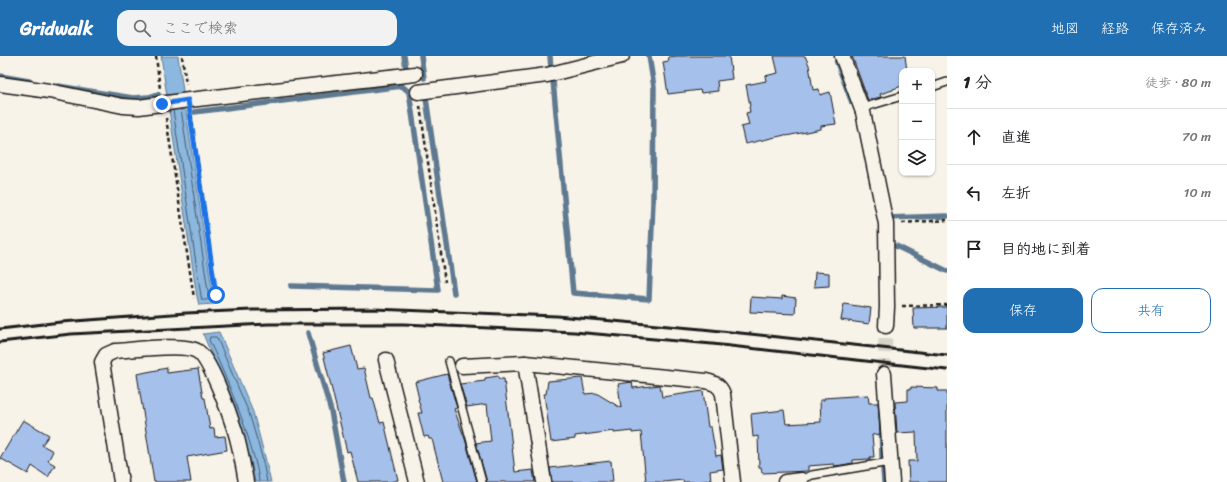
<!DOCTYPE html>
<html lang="ja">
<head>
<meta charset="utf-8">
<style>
  :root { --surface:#fff; --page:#f2f2f2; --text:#202124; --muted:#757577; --line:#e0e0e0; --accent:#1f6fb2 }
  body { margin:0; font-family:Sriracha,"Klee One",sans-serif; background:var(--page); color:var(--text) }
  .controls { position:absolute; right:12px; top:12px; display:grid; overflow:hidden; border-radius:8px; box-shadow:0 1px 3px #0004 }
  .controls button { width:36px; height:36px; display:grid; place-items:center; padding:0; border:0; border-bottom:1px solid var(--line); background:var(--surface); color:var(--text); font:20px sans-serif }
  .stop { position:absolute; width:12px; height:12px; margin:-9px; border:3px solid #1a73e8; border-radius:50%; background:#fff }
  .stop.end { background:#1a73e8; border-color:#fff; box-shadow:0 1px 4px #0008 }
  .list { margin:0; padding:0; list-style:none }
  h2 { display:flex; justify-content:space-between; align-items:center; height:52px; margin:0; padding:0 16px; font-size:17px }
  h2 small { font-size:13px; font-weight:400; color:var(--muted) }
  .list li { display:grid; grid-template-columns:26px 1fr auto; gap:12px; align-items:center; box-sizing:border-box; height:56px; padding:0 16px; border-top:1px solid var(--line) }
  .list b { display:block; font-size:15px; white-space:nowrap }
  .list em { font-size:13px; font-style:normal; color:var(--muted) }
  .actions { display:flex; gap:8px; padding:12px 16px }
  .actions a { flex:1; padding:9px 0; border:1px solid var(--accent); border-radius:12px; text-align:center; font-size:14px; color:var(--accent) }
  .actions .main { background:var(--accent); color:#fff }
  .icon { flex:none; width:22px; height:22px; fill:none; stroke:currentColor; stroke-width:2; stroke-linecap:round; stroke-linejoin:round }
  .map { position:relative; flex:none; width:947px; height:426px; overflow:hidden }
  header { display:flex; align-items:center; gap:24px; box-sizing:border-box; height:56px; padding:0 20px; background:var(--accent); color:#fff }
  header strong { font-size:19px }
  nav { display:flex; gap:22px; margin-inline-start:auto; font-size:14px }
  .search { width:280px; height:36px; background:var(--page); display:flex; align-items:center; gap:10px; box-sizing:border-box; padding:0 14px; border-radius:12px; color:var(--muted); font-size:15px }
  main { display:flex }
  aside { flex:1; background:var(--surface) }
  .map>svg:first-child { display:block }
  .water { fill:#8cb7de; stroke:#5f7990 }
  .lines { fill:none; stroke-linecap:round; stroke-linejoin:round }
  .shore { stroke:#495a6a; stroke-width:1 }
  .stream { stroke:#5f7990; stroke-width:5.5 }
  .building { fill:#a6c0ec; stroke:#1c1c1c }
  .street-tunnel { stroke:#d6d3c9; stroke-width:14; stroke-dasharray:14 7; stroke-linecap:butt }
  .lane-casing { stroke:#1c1c1c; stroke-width:10 }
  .street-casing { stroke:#1c1c1c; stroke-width:17 }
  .path { stroke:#1c1c1c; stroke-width:2.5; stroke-dasharray:4 3; stroke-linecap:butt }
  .lane { stroke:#f7f3e8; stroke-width:7 }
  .street { stroke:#f7f3e8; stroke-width:14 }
  .rail { stroke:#1c1c1c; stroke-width:3 }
  .route { stroke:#1a73e8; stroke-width:5 }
</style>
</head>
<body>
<header>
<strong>Gridwalk</strong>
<div class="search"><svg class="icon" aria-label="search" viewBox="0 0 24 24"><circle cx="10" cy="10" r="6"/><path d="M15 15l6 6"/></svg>ここで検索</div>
<nav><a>地図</a><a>経路</a><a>保存済み</a></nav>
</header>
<main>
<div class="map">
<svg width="947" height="426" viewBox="0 0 947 426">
  <rect width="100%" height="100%" fill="#f7f3e8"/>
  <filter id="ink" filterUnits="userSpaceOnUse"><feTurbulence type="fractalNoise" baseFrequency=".025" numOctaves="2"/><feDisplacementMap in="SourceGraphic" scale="8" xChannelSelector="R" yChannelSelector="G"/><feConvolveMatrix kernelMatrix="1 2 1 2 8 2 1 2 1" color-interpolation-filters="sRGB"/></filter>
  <g filter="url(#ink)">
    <!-- water -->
    <g class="water">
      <path d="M161,0H178L214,248L199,249L197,241Z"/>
      <path d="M838,3L855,46L850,48L834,5Z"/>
      <path d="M219,276L253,356L265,401L271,426H255L251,405L236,357L203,278Z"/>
    </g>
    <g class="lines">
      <!-- shore -->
      <g class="shore">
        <path d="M173,54L201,240L202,244H207L209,242L181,53"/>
        <path d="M259,426C258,412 253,398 249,384C238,349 224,317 209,284L210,281H216L217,282L249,357L262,401L267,426"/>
      </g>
      <!-- stream -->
      <g class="stream">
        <path d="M404,0L406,12"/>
        <path d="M421,0L424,22"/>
        <path d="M550,0L551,13"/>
        <path d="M0,20L29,25"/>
        <path d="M553,25L573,237L649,243L653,146L654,31L649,0"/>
        <path d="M58,30L133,42L149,41L158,38"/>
        <path d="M426,42L454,237"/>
        <path d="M194,56L402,30L409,36L438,234L291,230"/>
        <path d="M886,162L947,160"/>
        <path d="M896,190L947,215"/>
        <path d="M308,277L331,355L344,426"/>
        <path d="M881,367L882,400"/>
        <path d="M883,413L884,426"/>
      </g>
    </g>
    <!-- building -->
    <g class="building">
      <path d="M677,0H729L732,23L717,25L718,35L701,37L700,34L668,38L663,6L669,5L668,1Z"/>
      <path d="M774,0H805L809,9L813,34L819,33L820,39L830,36L836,68L821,70V73L786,80L785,79L745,88L741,71L749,69L746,57L750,56L749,51L750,50L746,29L766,25L765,20L778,17Z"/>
      <path d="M852,0H905L907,15H902V30L893,33V34L880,38L881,41L868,44Z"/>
      <path d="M815,216L829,217V230L814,231Z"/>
      <path d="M782,240L796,242L795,258L750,256L751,241L782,243Z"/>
      <path d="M844,248L871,252L869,268L841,264Z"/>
      <path d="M947,251V272H914L913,252Z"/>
      <path d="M351,290L357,313L364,312L371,342H373L380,367L384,366L398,424L390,426H358L350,395L347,396L323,297Z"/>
      <path d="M167,312V317L198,313L203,342H205L210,373L214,372L215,381L225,380L227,394L187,401L191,426H154L137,318Z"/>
      <path d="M447,318L457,352L454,353L465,383L477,426H443L432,383H429L428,380L424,381L418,357H422L418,343H419L415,326Z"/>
      <path d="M498,320L499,323H504L515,416L533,414L535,426H487L476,387L491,385L487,348L467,351L460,328L485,325V322Z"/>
      <path d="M582,322L585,338L596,337L621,352L618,328L632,326L633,332L660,329L662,341L703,335L708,371H711L716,400L721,399L723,413L710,415L711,424L695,426H683V424L663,426H646L641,376L632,377V375L614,377V375L575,380V383L551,386L544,338H546L548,325Z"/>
      <path d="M911,331L938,332V335H947V426H909L908,405H917L916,376L897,377L895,346L908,345V333H911Z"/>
      <path d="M868,339L869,347H878L880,378L872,379L874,401H870V403L853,404V407L842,409L834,410V408L808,410V415L762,417L761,411H759L758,380L753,381L751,358L784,354L786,368L821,366L820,344H824V342Z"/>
      <path d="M23,364L49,379L42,389L53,395L48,405L55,409L48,421L32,410L28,418L0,402Z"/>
      <path d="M611,405L613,426H552L550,412Z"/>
    </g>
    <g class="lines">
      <!-- street-tunnel -->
      <path class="street-tunnel" d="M884,318L886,270"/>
      <!-- lane casing -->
      <g class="lane-casing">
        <g id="lane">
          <path d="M932,31L947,26"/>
          <path d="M862,52L902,40"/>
          <path d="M449,305L482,426"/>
          <path d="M801,424L812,419L890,406"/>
        </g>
      </g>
      <!-- street casing -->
      <g class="street-casing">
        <g id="street">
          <path d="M842,0L863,56L886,168L887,251L886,270"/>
          <path d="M0,28L49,35L123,50L139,51L189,44L415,18"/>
          <path d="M418,36L547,19L622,0"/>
          <path d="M386,304L417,426"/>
          <path d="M525,307L544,426"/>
          <path d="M462,310L525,307L706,325C714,327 720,329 723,338L733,426"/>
          <path d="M884,318L892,426"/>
          <path d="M121,426L102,306L106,299L115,295C132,294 184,287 197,295C210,302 230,359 235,375C240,391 243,409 246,426"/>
          <path d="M785,426L801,424"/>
        </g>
      </g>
      <!-- path -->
      <g class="path">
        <path d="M156,0L160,33"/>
        <path d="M182,0L186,28"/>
        <path d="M420,50L445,226"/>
        <path d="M191,59L216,239"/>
        <path d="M166,62L194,242"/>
        <path d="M902,167L947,164"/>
        <path d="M902,250L947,249"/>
      </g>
      <!-- lane -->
      <use href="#lane" class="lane"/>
      <!-- street -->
      <use href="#street" class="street"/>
      <!-- rail -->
      <g class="rail">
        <path d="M0,273L61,266L186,257L252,254L374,253L557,260L702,273L947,299"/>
        <path d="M0,286L71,278L268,268H404L574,276L712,288L947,314"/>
      </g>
    </g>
  </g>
  <g class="lines" filter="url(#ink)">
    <!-- route -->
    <path class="route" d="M162,48L188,44L216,239"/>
  </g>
</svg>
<div class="controls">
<button>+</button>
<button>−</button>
<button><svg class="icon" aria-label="layers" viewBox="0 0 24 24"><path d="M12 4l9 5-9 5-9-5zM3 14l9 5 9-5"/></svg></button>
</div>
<div class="stop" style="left:216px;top:239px"></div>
<div class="stop end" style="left:162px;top:48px"></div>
</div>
<aside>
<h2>1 分<small>徒歩 · 80 m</small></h2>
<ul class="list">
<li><svg class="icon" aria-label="ahead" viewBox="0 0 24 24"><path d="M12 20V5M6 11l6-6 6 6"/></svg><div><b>直進</b></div><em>70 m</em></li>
<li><svg class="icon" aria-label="left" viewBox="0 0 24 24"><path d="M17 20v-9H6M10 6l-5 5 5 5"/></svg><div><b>左折</b></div><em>10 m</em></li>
<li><svg class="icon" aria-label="arrive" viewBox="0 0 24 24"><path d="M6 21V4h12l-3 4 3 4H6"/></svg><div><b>目的地に到着</b></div></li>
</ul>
<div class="actions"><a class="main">保存</a><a>共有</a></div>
</aside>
</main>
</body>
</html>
